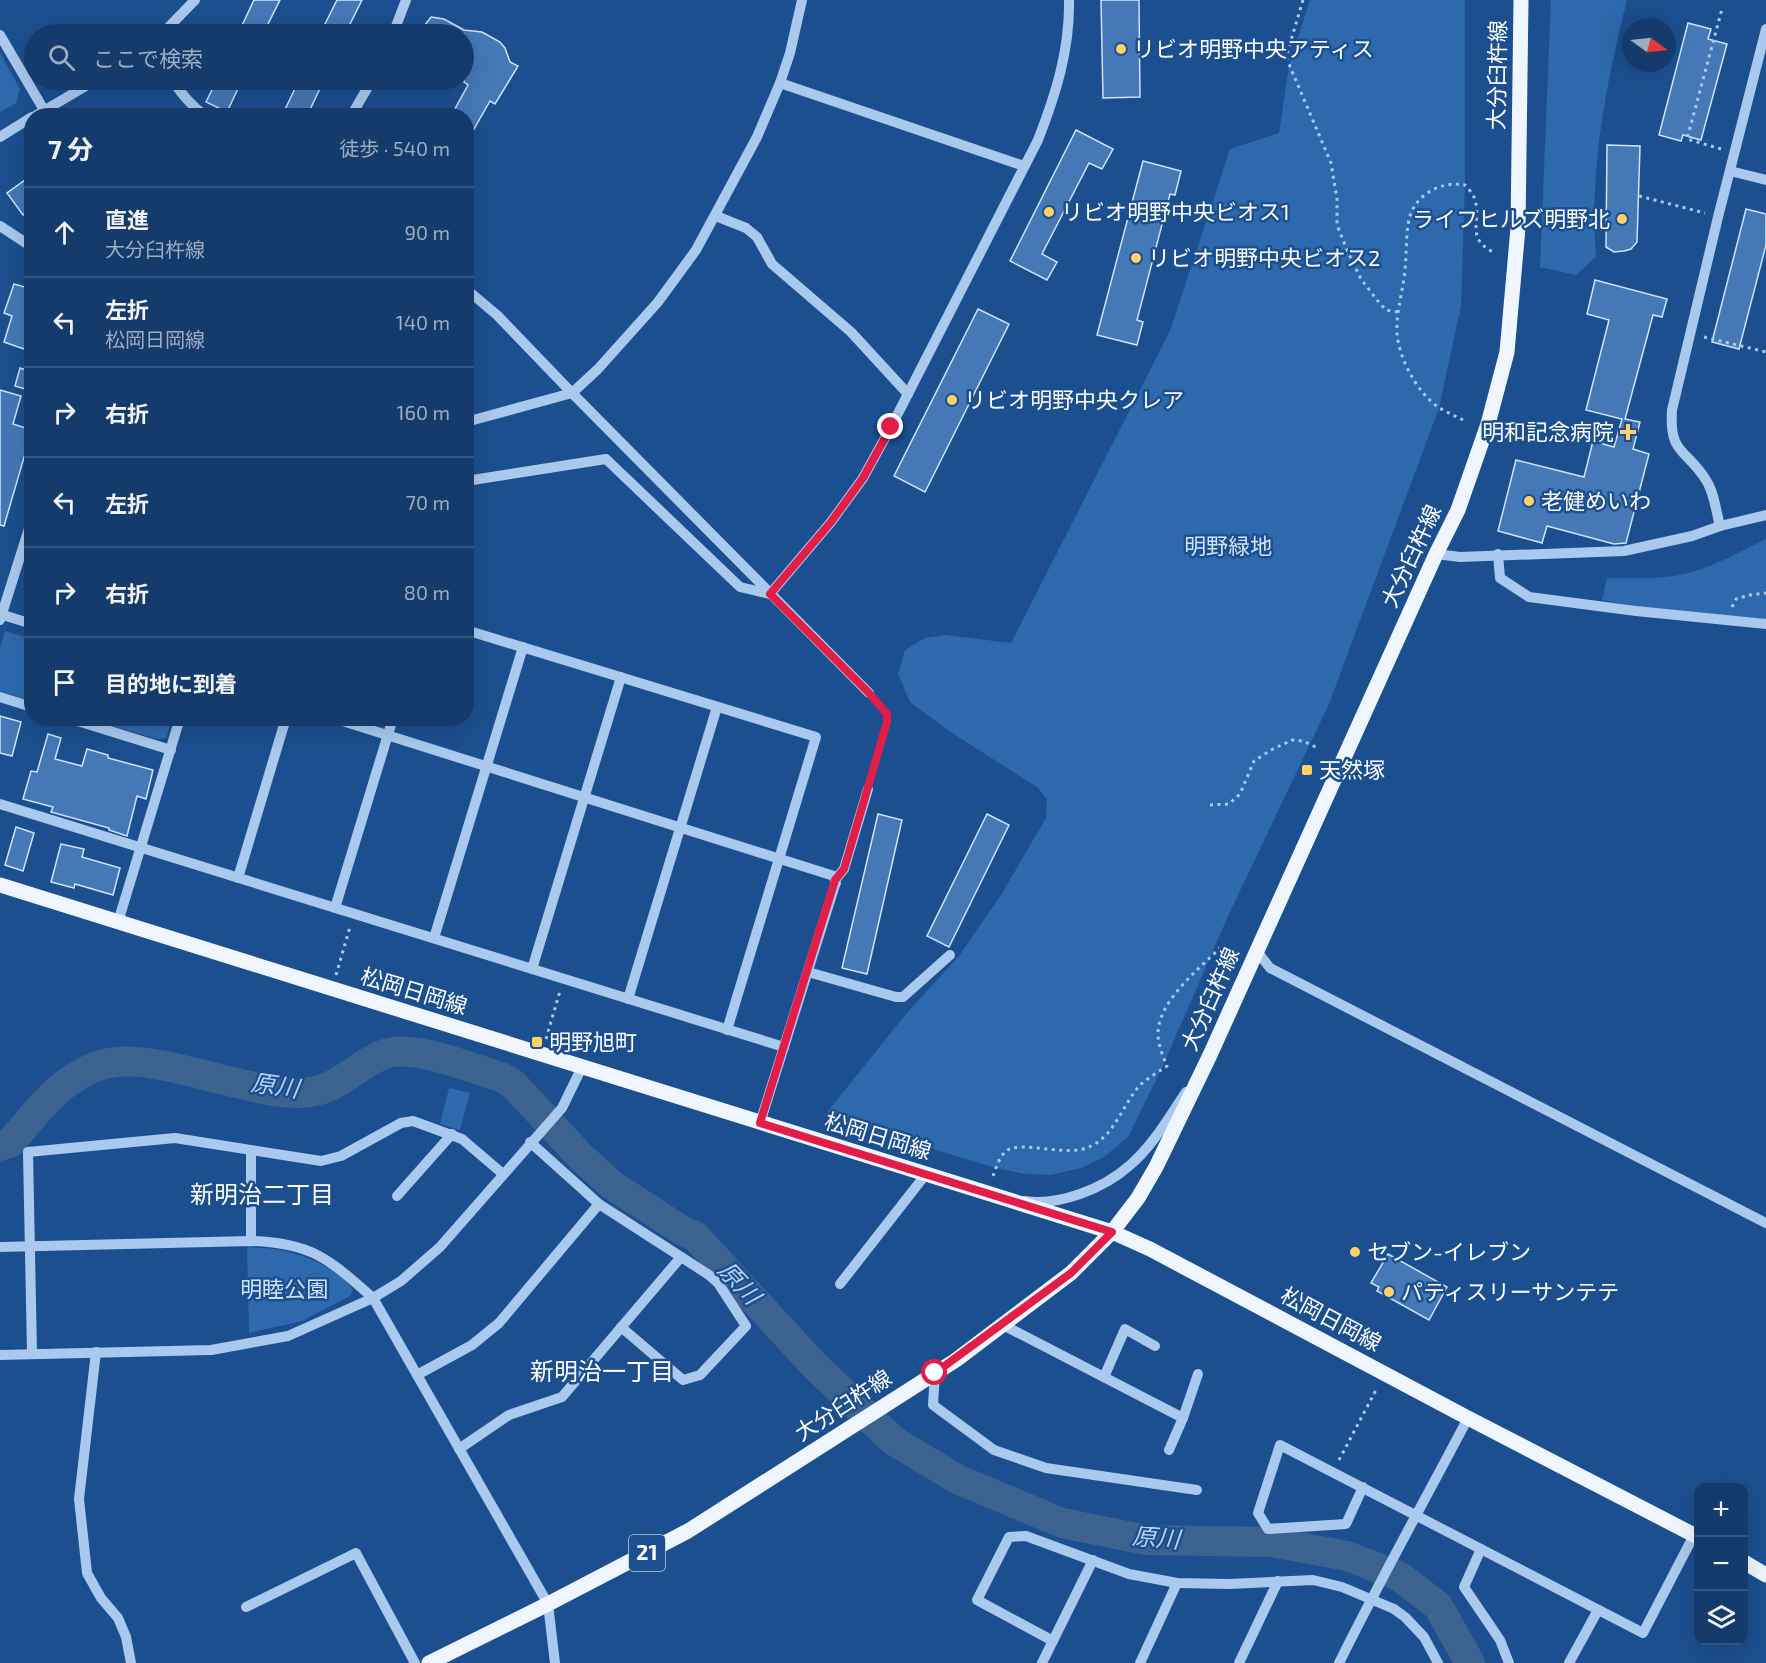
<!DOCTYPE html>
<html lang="ja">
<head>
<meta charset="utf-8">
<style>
  :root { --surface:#143b6b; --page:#1d4271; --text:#f1f3f6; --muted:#9dadc1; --line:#33557e }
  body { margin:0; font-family:"Exo 2","Noto Sans JP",sans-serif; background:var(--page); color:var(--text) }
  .controls { position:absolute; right:18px; bottom:18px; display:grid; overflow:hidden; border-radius:12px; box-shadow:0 6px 24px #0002 }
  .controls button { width:54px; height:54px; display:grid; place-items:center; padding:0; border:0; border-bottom:2px solid var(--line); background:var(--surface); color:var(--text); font:30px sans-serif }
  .compass { position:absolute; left:1622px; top:18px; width:54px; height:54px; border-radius:50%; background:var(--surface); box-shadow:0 6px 24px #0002; rotate:105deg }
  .stop { position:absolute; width:18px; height:18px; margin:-14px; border:4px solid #e11d48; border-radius:50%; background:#fff }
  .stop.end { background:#e11d48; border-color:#fff; box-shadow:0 2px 6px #0008 }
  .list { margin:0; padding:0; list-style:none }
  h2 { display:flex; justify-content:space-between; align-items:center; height:78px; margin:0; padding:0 24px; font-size:26px }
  h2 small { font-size:20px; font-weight:400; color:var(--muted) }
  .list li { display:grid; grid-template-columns:39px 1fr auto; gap:18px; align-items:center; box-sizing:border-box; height:90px; padding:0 24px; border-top:2px solid var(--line) }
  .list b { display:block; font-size:22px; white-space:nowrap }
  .list p { margin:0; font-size:20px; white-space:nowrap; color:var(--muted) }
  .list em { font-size:20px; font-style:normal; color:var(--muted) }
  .icon { flex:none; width:33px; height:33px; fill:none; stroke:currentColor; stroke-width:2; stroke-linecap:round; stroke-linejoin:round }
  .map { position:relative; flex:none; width:1766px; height:1663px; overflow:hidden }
  .search { position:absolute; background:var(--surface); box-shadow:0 6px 24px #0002; left:24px; top:24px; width:450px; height:66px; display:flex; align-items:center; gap:15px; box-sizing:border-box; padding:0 21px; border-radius:33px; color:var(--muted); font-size:22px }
  .panel { position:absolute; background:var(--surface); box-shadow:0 6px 24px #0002; left:24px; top:108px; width:450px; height:618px; border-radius:24px }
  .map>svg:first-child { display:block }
  .green { fill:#2e69ad }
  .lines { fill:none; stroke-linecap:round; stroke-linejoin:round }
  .river { stroke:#3c6290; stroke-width:30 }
  .building { fill:#4478b7; stroke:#cfe3fa; stroke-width:1.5 }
  .path { stroke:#a9c9ee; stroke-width:3; stroke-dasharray:3 4.5; stroke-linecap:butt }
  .minor { stroke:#a9c9ee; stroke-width:10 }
  .major { stroke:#f0f6ff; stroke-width:15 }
  .route { stroke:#e11d48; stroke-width:8 }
  .poi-dot { fill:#ffd166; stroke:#1b4f8f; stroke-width:2 }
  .labels { text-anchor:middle; stroke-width:5; stroke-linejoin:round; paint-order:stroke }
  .shield { fill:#1b4f8f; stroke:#bbcadd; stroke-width:1.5 }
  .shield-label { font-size:21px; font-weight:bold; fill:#fff }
  .poi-label { font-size:22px; fill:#fff; stroke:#1b4f8f; text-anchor:start }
  .street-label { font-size:22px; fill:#fff; stroke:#1b4f8f }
  .park-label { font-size:22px; fill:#cfe3fa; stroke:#1b4f8f }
  .water-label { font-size:24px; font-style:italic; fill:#b5d3f5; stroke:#1b4f8f }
  .neighbourhood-label { font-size:24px; fill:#fff; stroke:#1b4f8f }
</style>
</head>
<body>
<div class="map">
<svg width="1766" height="1663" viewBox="0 0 1766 1663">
  <rect width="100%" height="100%" fill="#1b4f8f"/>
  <!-- green -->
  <g class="green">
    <path d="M1310,0H1465V185L1461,306L1439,408L1329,704L1229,914L1161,1070L1128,1137L1104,1157L1081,1168L1051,1175L1025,1174L996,1168L824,1116L906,1014L959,956L1001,895L1046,818L1047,799L1037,787L952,733L910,702L898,674L905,650L925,638L945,635L1011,643L1170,331L1230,149L1279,133L1289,66Z"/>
    <path d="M1551,0H1627C1606,84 1589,170 1596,257L1576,275L1540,267Z"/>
    <path d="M0,53L20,89L16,103L0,112Z"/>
    <path d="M1766,539V621L1635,606L1602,600L1607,578C1635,578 1665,580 1692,572C1718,564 1742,551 1766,539Z"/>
    <path d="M5,631L31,639V701L0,691V648Z"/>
    <path d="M89,719L172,718V719L166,738L157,739Z"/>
    <path d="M449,1088L470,1093L460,1130L440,1124Z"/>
    <path d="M247,1247C258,1248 269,1248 280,1250C302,1254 342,1270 353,1290L350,1296L302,1321L249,1333Z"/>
  </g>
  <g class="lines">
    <!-- river -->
    <path class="river" d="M0,1146L10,1143C26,1125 41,1105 59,1089C75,1076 95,1064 116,1062C146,1058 198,1074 228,1081C252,1086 276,1094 300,1093C337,1092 352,1068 382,1055C411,1042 470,1068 501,1077L513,1084L581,1157L612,1185L683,1231L695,1236L815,1366L894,1441L957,1479L1062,1523L1146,1540L1272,1542L1347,1556L1399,1576L1438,1606L1470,1663"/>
  </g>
  <!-- building -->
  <g class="building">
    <path d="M254,0H280L263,34H238Z"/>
    <path d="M337,0H362L345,34H320Z"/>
    <path d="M1101,0H1139L1140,97L1103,98Z"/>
    <path d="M431,17L444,19L464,30L482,32L500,42L505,48L510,62L518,66L495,104L490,101L466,143V116H451L468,85L464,82V34H418Z"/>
    <path d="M1688,23L1711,29L1708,39L1727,44L1701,140L1683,135L1681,141L1659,135Z"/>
    <path d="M217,80H242L227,112L206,102Z"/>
    <path d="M299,80H324L307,116H282Z"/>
    <path d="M1076,130L1113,149L1102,169L1089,163L1042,254L1057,262L1047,280L1010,261Z"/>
    <path d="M1607,145L1640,146L1637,242L1631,249L1624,251L1614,252L1606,247Z"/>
    <path d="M1143,161L1181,171L1175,195L1170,194L1137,320L1143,322L1137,345L1097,335Z"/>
    <path d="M32,175V208L23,215L7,193Z"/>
    <path d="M1746,209L1766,214V245L1739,349L1712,342Z"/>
    <path d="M1595,280L1667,299L1662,317L1653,315L1625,419L1640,422L1633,449L1649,454L1626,543L1614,544L1547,526L1542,543L1498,531L1516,460L1584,477L1593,441L1614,447L1622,419L1586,410L1609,320L1587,314Z"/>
    <path d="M14,284L32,289V325L24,349L4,342L12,316L4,313Z"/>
    <path d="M978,309L1009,324L925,492L894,476Z"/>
    <path d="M20,368L32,372V391L15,386Z"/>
    <path d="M0,390L21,396L13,424L32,430L4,526L0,525Z"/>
    <path d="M0,716L21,722L12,756L0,753Z"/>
    <path d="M48,734L61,738L55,759L82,766L87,749L108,755V758L153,770L146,799L137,796L127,836L109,830V828L51,812L53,807L23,799L31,771L37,772Z"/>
    <path d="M878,814L902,820L867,974L842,968Z"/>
    <path d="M987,814L1009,825L949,947L927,936Z"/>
    <path d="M16,827L34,833L23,871L5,865Z"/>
    <path d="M61,844L84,849L82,857L120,868L113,895L75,884L74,888L51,882Z"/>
    <path d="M1388,1254L1447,1287L1429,1320L1377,1291L1379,1287L1371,1283Z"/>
  </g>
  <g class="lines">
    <!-- path -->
    <g class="path">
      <path d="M1303,0L1286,57L1331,163L1337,199V225L1347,250L1361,279L1377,300L1386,310L1398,312"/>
      <path d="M1721,149L1687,139L1722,9"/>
      <path d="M1639,196L1705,213"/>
      <path d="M1704,337L1766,352"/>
      <path d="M1463,420C1455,416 1446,412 1438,407C1417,392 1399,359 1397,333C1396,312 1403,291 1405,270C1407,253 1405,225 1412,211C1421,191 1445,181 1465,185C1468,188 1472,193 1474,197C1483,221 1464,237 1493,252"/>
      <path d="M1732,607L1736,599L1750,595L1766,593"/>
      <path d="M871,778L887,722V714L878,703"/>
      <path d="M1210,805L1229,804L1240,794L1254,761L1271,750L1292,740L1303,741L1318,748"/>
      <path d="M336,975L350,927"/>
      <path d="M546,1039L560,991"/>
      <path d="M993,1176C996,1168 999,1158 1005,1152C1019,1138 1066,1159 1091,1146C1115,1135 1123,1104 1140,1085C1148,1078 1158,1072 1167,1066C1163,1056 1158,1045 1158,1034C1158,1001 1199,969 1220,948"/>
      <path d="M1339,1460L1376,1390"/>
    </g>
    <!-- minor -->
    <g class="minor">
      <path d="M162,34L195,0"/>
      <path d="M393,34L406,0"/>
      <path d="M0,35L44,110"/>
      <path d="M172,80C182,94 191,106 206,116"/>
      <path d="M780,83L1024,166"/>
      <path d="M35,116L96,80"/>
      <path d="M351,116L372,80"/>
      <path d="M0,137L32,117"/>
      <path d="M1730,171L1766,180"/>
      <path d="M716,216L746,228L757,237L772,264L851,332L908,394"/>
      <path d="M0,226L32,247"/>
      <path d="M466,289L497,315L572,393L869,693"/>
      <path d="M466,422L572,393L598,369L658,302L696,250L757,137L780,83L790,53L802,0"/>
      <path d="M466,481L606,459L740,587L770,594"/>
      <path d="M1720,526C1716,511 1714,492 1706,480C1686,448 1669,455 1672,410L1718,217L1766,29"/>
      <path d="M1436,554L1460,557L1624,551L1692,536L1720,526L1766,515"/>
      <path d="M1498,554L1500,578L1529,597L1636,611L1766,624"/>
      <path d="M770,594L831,522L863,478L891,427L1038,140C1056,94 1070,49 1069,0"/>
      <path d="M0,614L32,624"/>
      <path d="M0,620L32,519"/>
      <path d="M466,630L816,737L727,1030"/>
      <path d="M0,697L32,707"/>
      <path d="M68,718L171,750"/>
      <path d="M333,718L834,876L836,883L834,888L760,1123"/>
      <path d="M0,804L784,1047"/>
      <path d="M238,878L286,718"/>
      <path d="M835,880L844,869L868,789"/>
      <path d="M335,908L393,718"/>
      <path d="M118,922L180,718"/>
      <path d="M434,938L523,647"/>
      <path d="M1256,950L1270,968L1766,1223"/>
      <path d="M532,969L621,677"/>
      <path d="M808,972L896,997H903L950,955"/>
      <path d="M628,999L717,707"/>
      <path d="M530,1142L599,1204L709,1275L718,1283L746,1326L700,1375L683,1380L621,1327"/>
      <path d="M397,1196L452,1134"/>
      <path d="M1025,1201C1059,1206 1103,1189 1129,1166C1152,1147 1169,1117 1186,1092"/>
      <path d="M251,1241V1151"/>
      <path d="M0,1247L251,1241C312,1243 329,1259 373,1298L548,1604L555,1663"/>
      <path d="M840,1284L926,1174"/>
      <path d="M1003,1325L1183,1418L1169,1450"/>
      <path d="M96,1352L79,1499L87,1573L101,1598L118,1618L126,1637L131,1663"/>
      <path d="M32,1353L28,1152L175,1138L321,1161L341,1156L401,1123L413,1121L462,1139L503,1174"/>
      <path d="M0,1355L211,1350L288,1336L373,1298L401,1281L440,1247L562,1108L582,1067"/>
      <path d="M935,1373L933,1405L994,1450L1046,1468L1197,1490"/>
      <path d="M417,1375L472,1345L499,1323L599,1204"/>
      <path d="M1104,1377L1125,1329L1155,1346"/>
      <path d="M1183,1418L1198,1374"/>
      <path d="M459,1449L509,1415L562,1397L681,1257"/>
      <path d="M1363,1487L1346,1524L1268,1529L1258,1513L1280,1445L1643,1633L1694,1535"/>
      <path d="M1481,1549L1464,1587L1500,1640L1509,1663"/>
      <path d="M246,1607L356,1553L415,1663"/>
      <path d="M1053,1641L977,1600L1009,1537L1026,1536L1129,1574L1177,1583L1229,1584L1313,1580L1342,1587L1394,1609L1405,1617L1424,1637L1438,1663"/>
      <path d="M1042,1663L1093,1560"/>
      <path d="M1140,1663L1177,1583"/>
      <path d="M1239,1663L1278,1581"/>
      <path d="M1339,1663C1380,1580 1425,1500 1468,1418"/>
      <path d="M1569,1663L1598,1610"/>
    </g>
    <!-- major -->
    <g class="major">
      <path d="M0,885L1112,1232L1150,1249L1468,1418L1698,1537"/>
      <path d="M1744,1562L1766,1575"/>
      <path d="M429,1663L548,1604L688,1531L956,1360L1071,1273L1112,1232L1138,1198L1156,1167L1210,1055L1436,554L1458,510L1488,424L1507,352L1518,228L1521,0"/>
    </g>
  </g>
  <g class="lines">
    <!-- route -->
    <path class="route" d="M891,427L863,478L831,522L770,594L869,693L887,714V722L844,869L835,880L760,1123L1112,1232L1071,1273L935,1373"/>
  </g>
  <!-- markers -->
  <g class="poi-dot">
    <circle cx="1121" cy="49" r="6"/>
    <circle cx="1049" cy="212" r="6"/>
    <circle cx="1622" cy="219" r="6"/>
    <circle cx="1136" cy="258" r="6"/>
    <circle cx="952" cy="400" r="6"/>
    <path d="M1625 423h6v6h6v6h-6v6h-6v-6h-6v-6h6z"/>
    <circle cx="1529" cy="501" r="6"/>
    <rect x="1301" y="764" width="12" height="12" rx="3"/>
    <rect x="531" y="1036" width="12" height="12" rx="3"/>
    <circle cx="1355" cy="1252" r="6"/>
    <circle cx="1389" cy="1292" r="6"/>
  </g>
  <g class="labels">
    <!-- shield labels -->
    <rect class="shield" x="629" y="1535" width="36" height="36" rx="4.5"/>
    <g class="shield-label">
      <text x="647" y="1560">21</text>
    </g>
    <!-- poi labels -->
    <g class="poi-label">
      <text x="1133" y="57">リビオ明野中央アティス</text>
      <text x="1061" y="220">リビオ明野中央ビオス1</text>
      <text x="1610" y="227" text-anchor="end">ライフヒルズ明野北</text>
      <text x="1148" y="266">リビオ明野中央ビオス2</text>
      <text x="964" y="408">リビオ明野中央クレア</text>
      <text x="1614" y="440" text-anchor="end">明和記念病院</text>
      <text x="1541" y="509">老健めいわ</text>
      <text x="1319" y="778">天然塚</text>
      <text x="549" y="1050">明野旭町</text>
      <text x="1367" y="1260">セブン-イレブン</text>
      <text x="1401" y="1300">パティスリーサンテテ</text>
    </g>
    <!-- street labels -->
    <g class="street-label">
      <text transform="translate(1497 75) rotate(-89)" y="8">大分臼杵線</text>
      <text transform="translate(1411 556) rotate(-65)" y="8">大分臼杵線</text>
      <text transform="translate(414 991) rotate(17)" y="8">松岡日岡線</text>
      <text transform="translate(1210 999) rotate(-66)" y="8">大分臼杵線</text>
      <text transform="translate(878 1136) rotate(17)" y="8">松岡日岡線</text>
      <text transform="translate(1331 1319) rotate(28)" y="8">松岡日岡線</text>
      <text transform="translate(843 1405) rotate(-33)" y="8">大分臼杵線</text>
    </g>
    <!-- park labels -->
    <g class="park-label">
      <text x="1228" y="554">明野緑地</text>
      <text x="284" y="1297">明睦公園</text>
    </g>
    <!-- water labels -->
    <g class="water-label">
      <text transform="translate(275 1086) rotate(8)" y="8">原川</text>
      <text transform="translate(739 1283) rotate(47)" y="8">原川</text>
      <text transform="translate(1156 1538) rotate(5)" y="8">原川</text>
    </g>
    <!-- neighbourhood labels -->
    <g class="neighbourhood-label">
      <text x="262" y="1203">新明治二丁目</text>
      <text x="602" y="1380">新明治一丁目</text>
    </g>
  </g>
</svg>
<div class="controls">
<button>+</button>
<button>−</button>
<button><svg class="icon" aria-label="layers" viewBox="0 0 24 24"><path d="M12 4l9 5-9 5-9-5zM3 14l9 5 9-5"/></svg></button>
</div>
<svg class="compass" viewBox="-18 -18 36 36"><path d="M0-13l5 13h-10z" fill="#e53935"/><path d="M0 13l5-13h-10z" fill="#9dadc1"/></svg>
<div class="stop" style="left:935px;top:1373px"></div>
<div class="stop end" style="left:891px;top:427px"></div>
<div class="search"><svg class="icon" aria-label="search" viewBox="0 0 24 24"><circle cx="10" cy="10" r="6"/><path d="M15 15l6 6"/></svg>ここで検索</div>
<section class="panel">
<h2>7 分<small>徒歩 · 540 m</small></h2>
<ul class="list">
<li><svg class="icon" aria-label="ahead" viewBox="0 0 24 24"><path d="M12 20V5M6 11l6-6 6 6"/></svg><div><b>直進</b><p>大分臼杵線</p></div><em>90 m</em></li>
<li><svg class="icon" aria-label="left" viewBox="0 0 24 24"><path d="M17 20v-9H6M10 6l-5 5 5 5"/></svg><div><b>左折</b><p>松岡日岡線</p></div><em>140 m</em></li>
<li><svg class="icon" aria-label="right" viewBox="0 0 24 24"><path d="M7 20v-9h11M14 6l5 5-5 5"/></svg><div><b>右折</b></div><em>160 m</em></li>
<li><svg class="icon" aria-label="left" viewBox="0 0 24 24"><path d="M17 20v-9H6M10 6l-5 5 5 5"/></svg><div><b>左折</b></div><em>70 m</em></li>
<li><svg class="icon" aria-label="right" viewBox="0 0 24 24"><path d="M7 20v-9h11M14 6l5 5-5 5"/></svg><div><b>右折</b></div><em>80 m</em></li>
<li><svg class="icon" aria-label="arrive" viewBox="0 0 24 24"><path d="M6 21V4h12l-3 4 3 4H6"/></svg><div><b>目的地に到着</b></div></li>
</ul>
</section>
</div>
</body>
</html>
